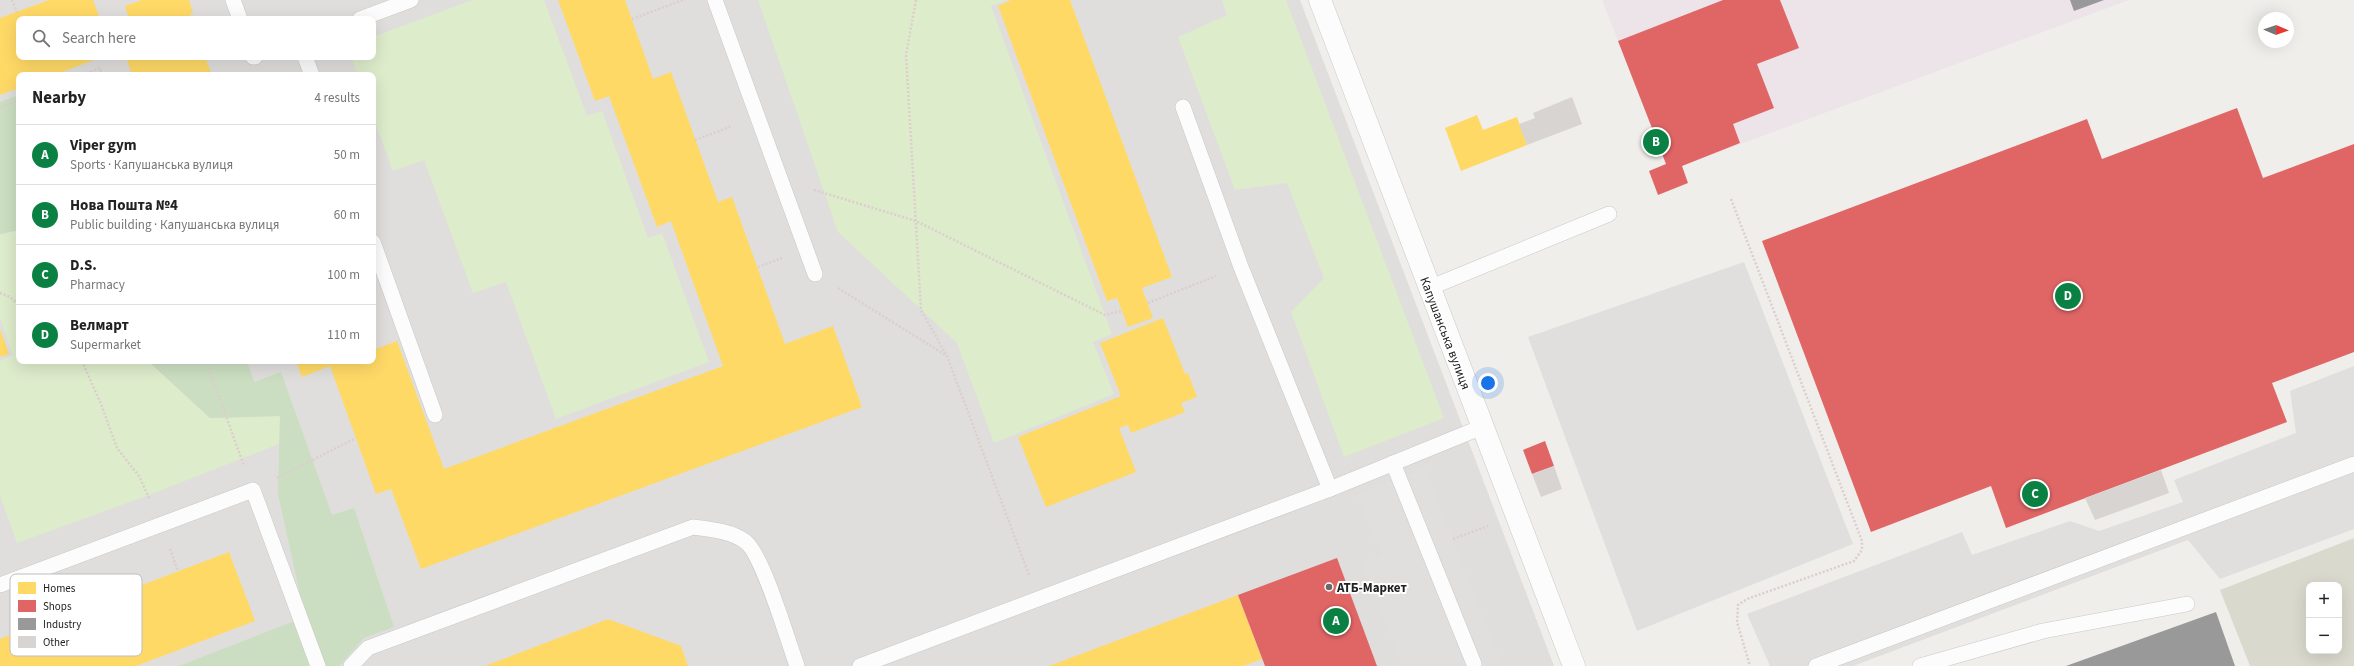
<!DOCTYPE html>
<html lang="en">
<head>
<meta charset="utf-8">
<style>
  :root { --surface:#fff; --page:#f2f2f2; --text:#222; --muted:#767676; --line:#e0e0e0; --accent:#0b8043 }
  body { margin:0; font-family:"Source Sans 3",sans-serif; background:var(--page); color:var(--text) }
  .controls { position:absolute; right:12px; bottom:12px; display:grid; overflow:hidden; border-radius:8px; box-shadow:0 4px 16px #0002 }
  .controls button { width:36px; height:36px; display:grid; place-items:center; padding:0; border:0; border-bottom:1px solid var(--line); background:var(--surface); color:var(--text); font:20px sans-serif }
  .compass { position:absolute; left:2258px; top:12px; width:36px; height:36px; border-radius:50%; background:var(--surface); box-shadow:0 4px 16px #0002; rotate:92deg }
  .you { position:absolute; left:1488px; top:383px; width:14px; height:14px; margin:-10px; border:3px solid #fff; border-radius:50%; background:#1a73e8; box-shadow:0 0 0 6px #1a73e833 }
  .badge { display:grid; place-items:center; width:26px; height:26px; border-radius:50%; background:var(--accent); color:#fff; font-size:13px; font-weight:700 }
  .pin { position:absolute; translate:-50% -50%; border:2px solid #fff; box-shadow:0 1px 4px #0006 }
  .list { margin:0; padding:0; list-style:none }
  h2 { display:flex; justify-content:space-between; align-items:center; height:52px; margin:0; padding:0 16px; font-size:17px }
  h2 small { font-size:13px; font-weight:400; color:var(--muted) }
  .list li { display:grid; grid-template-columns:26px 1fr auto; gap:12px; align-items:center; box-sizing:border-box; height:60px; padding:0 16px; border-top:1px solid var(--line) }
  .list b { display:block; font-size:15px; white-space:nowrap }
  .list p { margin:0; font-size:13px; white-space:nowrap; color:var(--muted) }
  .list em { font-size:13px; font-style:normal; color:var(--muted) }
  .icon { flex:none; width:22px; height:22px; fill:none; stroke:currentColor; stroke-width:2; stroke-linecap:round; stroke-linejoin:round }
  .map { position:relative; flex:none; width:2354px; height:666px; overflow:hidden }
  .search { position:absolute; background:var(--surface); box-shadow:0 4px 16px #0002; left:16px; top:16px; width:360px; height:44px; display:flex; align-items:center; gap:10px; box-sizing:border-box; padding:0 14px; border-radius:8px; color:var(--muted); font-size:15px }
  .panel { position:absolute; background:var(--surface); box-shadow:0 4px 16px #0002; left:16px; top:72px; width:360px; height:292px; border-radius:8px }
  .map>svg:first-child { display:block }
  .residential { fill:#dfdedc; fill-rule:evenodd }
  .industrial { fill:#ede4e9 }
  .construction { fill:#d9d9cd; fill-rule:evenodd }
  .grass { fill:#ddeccb }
  .forest { fill:#cbdec1 }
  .parking { fill:#e0dfde }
  .homes { fill:#ffd966 }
  .shops { fill:#e06666 }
  .industry { fill:#999 }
  .building { fill:#d7d4d2 }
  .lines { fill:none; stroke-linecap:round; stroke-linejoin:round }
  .service-casing { stroke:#c9c8c7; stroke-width:16 }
  .tertiary-casing { stroke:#c9c8c7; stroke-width:23 }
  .path { stroke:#dccecd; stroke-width:2.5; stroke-dasharray:2 2; stroke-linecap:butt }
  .service { stroke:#fdfcfc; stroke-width:15 }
  .tertiary { stroke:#fdfcfc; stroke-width:22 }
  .poi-dot { fill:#6a6968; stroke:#fff; stroke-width:1.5 }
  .labels { text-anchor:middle; stroke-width:4; stroke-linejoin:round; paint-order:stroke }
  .street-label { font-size:13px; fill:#222; stroke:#fff }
  .poi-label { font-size:13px; font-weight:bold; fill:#222; stroke:#fff; text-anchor:start }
  .key { fill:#fff; stroke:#bdbdbd; stroke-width:1 }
  .key-label { font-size:11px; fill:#222 }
</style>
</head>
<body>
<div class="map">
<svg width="2354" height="666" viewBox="0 0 2354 666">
  <rect width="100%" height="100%" fill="#f0eeeb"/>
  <!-- residential -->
  <path class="residential" d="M0,0H1300L1554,666H0ZM19,19H373V57H19ZM19,75H373V361H19Z"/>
  <!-- industrial -->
  <path class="industrial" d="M1602,0H2129L1682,166L1688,183L1658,195L1666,164Z"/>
  <!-- construction -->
  <path class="construction" d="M2354,538V666H2250L2220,590ZM2309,585H2339V651H2309Z"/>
  <!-- grass -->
  <g class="grass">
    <path d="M472,0H544L587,116L602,111L648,238L662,233L709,362L556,419L506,282L473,293L424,160L393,171L373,117V75H358L351,57H373V37Z"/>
    <path d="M758,0H1007L991,6L1112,334L1093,342L1114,394L994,443L957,343L838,232Z"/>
    <path d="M1222,0H1286L1444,418L1344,457L1291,312L1324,278L1287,183L1235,190L1178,37L1227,15Z"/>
    <path d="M19,230V361H148L210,418L280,416L279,444L149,495L17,543L0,496V361L13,355L0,318V235Z"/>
  </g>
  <!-- forest -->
  <g class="forest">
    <path d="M19,95V230L0,234V102Z"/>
    <path d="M148,361H247L254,382L281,372L332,515L354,508L394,627L364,638L339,666H179L305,617L278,494L280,416L210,418Z"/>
  </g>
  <!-- parking -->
  <g class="parking">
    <path d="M1744,262L1853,544L1637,631L1528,337Z"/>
    <path d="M2354,366V529L2220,579L2188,540L1853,666H1770L1747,614L1962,532L1972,555L2070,521L2099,531L2183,502L2174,480L2296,433L2290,391Z"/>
    <path d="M1425,468L1503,666H1402L1362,563L1381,555L1357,495Z"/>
  </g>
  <!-- homes -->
  <g class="homes">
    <path d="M49,0H93L100,19H19V57H102L54,75H19V88L0,95V18Z"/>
    <path d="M142,0H189L193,13L190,14L191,19H129L125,6Z"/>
    <path d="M558,0H625L653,79L671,72L718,202L732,197L785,344L833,326L862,407L421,569L391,489L376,494L330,366L302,377L296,361H373V350L397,341L444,469L723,366L671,221L657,227L609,96L595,101Z"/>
    <path d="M1011,0H1070L1172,277L1142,288L1153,318L1128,327L1117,298L1107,301L998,6Z"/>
    <path d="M126,57H205L212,75H132Z"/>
    <path d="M1477,115L1483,130L1517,117L1527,145L1461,171L1445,128Z"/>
    <path d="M1163,318L1185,374L1188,373L1197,397L1181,403L1185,412L1131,433L1128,425L1119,428L1136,472L1046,507L1018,437L1121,396L1100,343Z"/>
    <path d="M0,329L9,354L0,357Z"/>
    <path d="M229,552L255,621L136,666H0V639Z"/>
    <path d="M1238,595L1262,659L1243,666H1049Z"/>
    <path d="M608,619L681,646L688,666H485Z"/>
  </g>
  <!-- shops -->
  <g class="shops">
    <path d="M1723,0H1780L1799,48L1757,64L1774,108L1733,124L1740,143L1682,166L1688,183L1658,195L1649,171L1666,164L1618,41Z"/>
    <path d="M2237,108L2263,178L2354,144V352L2272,383L2287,422L2006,528L1991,486L1871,532L1762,241L2087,119L2102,159Z"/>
    <path d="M1545,441L1554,466L1532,474L1523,450Z"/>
    <path d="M1337,558L1377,666H1265L1238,595Z"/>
  </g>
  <!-- industry -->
  <g class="industry">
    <path d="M2070,0H2104L2074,11Z"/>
    <path d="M2216,612L2235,666H2066Z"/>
  </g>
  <!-- building -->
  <g class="building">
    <path d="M1572,97L1582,124L1527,145L1519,124L1535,118L1533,113Z"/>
    <path d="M1554,466L1562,489L1541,497L1532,474Z"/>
    <path d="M2161,470L2169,493L2095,520L2085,498Z"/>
  </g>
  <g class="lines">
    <!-- service casing -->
    <g class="service-casing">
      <g id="service">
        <path d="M233,0L240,19"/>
        <path d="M715,0L815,274"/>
        <path d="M360,19L411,0"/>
        <path d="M253,57H255"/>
        <path d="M305,57L312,75"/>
        <path d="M1183,107L1241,267L1330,489L1482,427"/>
        <path d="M373,242L435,415"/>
        <path d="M1429,288L1609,214"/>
        <path d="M1393,463L1474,664"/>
        <path d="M0,585L253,490L318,666"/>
        <path d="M351,666L368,648L693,527C709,529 732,531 746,542C763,556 788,641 797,666"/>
        <path d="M860,666L1330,489"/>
        <path d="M1816,666L2354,464"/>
        <path d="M1920,666L2043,631L2187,604"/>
      </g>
    </g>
    <!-- tertiary casing -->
    <g class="tertiary-casing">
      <path id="tertiary" d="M1320,0L1574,666"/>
    </g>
    <!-- path -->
    <g class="path">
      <path d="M12,0L17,12"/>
      <path d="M916,0L906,55L921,310L947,356"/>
      <path d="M632,19L683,0"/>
      <path d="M83,75L100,68L102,75"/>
      <path d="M0,108L19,100"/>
      <path d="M695,140L732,126"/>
      <path d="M814,190L916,221L1105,315L1122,311"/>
      <path d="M1731,199L1862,541V550L1854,561L1747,599L1738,605L1737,622L1750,666"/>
      <path d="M758,267L782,258"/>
      <path d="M838,288L947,356L1029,575"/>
      <path d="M0,293L10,297L19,305"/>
      <path d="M1148,303L1216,276"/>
      <path d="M82,361L101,404L117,448L139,476L150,500"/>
      <path d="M206,361L244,466"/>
      <path d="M277,478L356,438"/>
      <path d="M1453,539L1488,526"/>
      <path d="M170,549L178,571"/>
      <path d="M66,588L75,610"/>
    </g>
    <!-- service -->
    <use href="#service" class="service"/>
    <!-- tertiary -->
    <use href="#tertiary" class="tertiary"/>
  </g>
  <!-- markers -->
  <circle class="poi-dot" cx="1329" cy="587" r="4"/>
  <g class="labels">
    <!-- street labels -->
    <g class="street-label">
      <text transform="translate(1446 333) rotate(69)" y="5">Капушанська вулиця</text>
    </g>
    <!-- poi labels -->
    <g class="poi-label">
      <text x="1337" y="592">АТБ-Маркет</text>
    </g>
  </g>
  <!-- legend -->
  <rect x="10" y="574" width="132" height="82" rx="6" class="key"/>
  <rect x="18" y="582" width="18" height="12" fill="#ffd966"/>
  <rect x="18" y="600" width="18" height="12" fill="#e06666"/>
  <rect x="18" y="618" width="18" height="12" fill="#999"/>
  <rect x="18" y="636" width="18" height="12" fill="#d7d4d2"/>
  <g class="key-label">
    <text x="43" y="592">Homes</text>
    <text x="43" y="610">Shops</text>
    <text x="43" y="628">Industry</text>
    <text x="43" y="646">Other</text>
  </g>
</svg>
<div class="controls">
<button>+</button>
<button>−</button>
</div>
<svg class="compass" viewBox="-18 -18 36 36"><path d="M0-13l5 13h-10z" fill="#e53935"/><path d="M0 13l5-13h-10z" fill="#767676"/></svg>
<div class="you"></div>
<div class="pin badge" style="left:1336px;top:621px">A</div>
<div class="pin badge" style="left:1656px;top:142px">B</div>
<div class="pin badge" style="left:2035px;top:494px">C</div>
<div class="pin badge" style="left:2068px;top:296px">D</div>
<div class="search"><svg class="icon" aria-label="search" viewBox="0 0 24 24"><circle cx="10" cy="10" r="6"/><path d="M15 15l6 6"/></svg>Search here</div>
<section class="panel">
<h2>Nearby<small>4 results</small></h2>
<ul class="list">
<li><span class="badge">A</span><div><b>Viper gym</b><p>Sports · Капушанська вулиця</p></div><em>50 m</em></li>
<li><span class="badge">B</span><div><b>Нова Пошта №4</b><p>Public building · Капушанська вулиця</p></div><em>60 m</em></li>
<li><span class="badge">C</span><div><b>D.S.</b><p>Pharmacy</p></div><em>100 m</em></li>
<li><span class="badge">D</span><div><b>Велмарт</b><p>Supermarket</p></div><em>110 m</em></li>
</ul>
</section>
</div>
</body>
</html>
